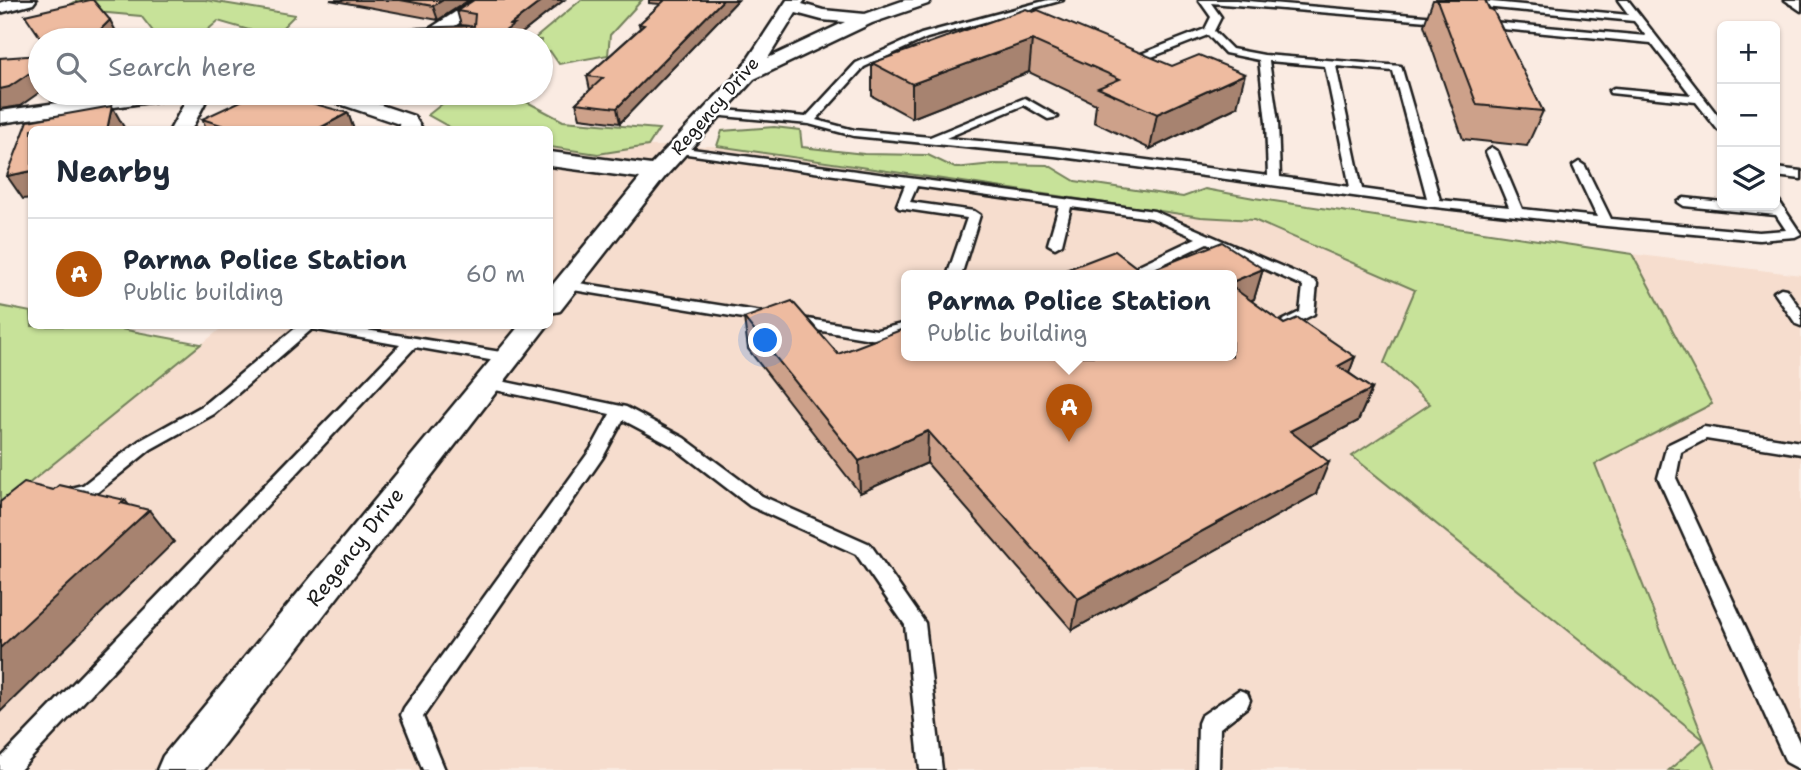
<!DOCTYPE html>
<html lang="en">
<head>
<meta charset="utf-8">
<style>
  :root { --surface:#fff; --page:#f6f6f7; --text:#1f2937; --muted:#747a83; --line:#e0e1e3; --accent:#b45309 }
  body { margin:0; font-family:"Shantell Sans",sans-serif; background:var(--page); color:var(--text) }
  .controls { position:absolute; right:21px; top:21px; display:grid; overflow:hidden; border-radius:10px; box-shadow:0 2px 5px #0004 }
  .controls button { width:63px; height:63px; display:grid; place-items:center; padding:0; border:0; border-bottom:2px solid var(--line); background:var(--surface); color:var(--text); font:35px sans-serif }
  .you { position:absolute; left:766px; top:341px; width:24px; height:24px; margin:-18px; border:5px solid #fff; border-radius:50%; background:#1a73e8; box-shadow:0 0 0 10px #1a73e833 }
  .badge { display:grid; place-items:center; width:46px; height:46px; border-radius:50%; background:var(--accent); color:#fff; font-size:23px; font-weight:700 }
  .pin { position:absolute; translate:-50% -58px; filter:drop-shadow(0 2px 4px #0008) }
  .pin::after { content:''; position:absolute; top:37px; width:24px; height:21px; background:inherit; clip-path:polygon(0 0,100% 0,50% 100%) }
  .popup { position:absolute; left:901px; top:270px; width:336px; height:91px; box-sizing:border-box; display:grid; place-content:center; border-radius:10px; background:var(--surface); filter:drop-shadow(0 2px 5px #0005); font-size:23px; white-space:nowrap; color:var(--muted) }
  .popup b { font-size:26px; color:var(--text) }
  .popup::after { content:''; position:absolute; left:50%; top:100%; margin-left:-14px; border:14px solid transparent; border-top-color:var(--surface) }
  .list { margin:0; padding:0; list-style:none }
  h2 { display:flex; justify-content:space-between; align-items:center; height:91px; margin:0; padding:0 28px; font-size:30px }
  h2 small { font-size:23px; font-weight:400; color:var(--muted) }
  .list li { display:grid; grid-template-columns:46px 1fr auto; gap:21px; align-items:center; box-sizing:border-box; height:112px; padding:0 28px; border-top:2px solid var(--line) }
  .list b { display:block; font-size:26px; white-space:nowrap }
  .list p { margin:0; font-size:23px; white-space:nowrap; color:var(--muted) }
  .list em { font-size:23px; font-style:normal; color:var(--muted) }
  .icon { flex:none; width:38px; height:38px; fill:none; stroke:currentColor; stroke-width:2; stroke-linecap:round; stroke-linejoin:round }
  .map { position:relative; flex:none; width:1801px; height:770px; overflow:hidden }
  .search { position:absolute; background:var(--surface); box-shadow:0 2px 5px #0004; left:28px; top:28px; width:525px; height:77px; display:flex; align-items:center; gap:18px; box-sizing:border-box; padding:0 24px; border-radius:38px; color:var(--muted); font-size:26px }
  .panel { position:absolute; background:var(--surface); box-shadow:0 2px 5px #0004; left:28px; top:126px; width:525px; height:203px; border-radius:10px }
  .map>svg:first-child { display:block }
  .built { fill:#f6ddce; fill-rule:evenodd }
  .green { fill:#c7e299; stroke:#727f5a; stroke-width:2 }
  .lines { fill:none; stroke-linecap:round; stroke-linejoin:round }
  .lane-casing { stroke:#1c1c1c; stroke-width:5 }
  .street-casing { stroke:#1c1c1c; stroke-width:5 }
  .lane { fill:#fff; fill-rule:evenodd }
  .street { fill:#fff; fill-rule:evenodd }
  .wall { fill:#cda18a; stroke:#1c1c1c; stroke-width:2 }
  .shaded-wall { fill:#a78370; stroke:#1c1c1c; stroke-width:2 }
  .building { fill:#eebba0; stroke:#1c1c1c; stroke-width:2 }
  .labels { text-anchor:middle; stroke-width:5; stroke-linejoin:round; paint-order:stroke }
  .far-street-label { font-size:18px; fill:#1c1c1c; stroke:#fff }
  .street-label { font-size:21px; fill:#1c1c1c; stroke:#fff }
</style>
</head>
<body>
<div class="map">
<svg width="1801" height="770" viewBox="0 0 1801 770">
  <rect width="100%" height="100%" fill="#faebe2"/>
  <filter id="ink" filterUnits="userSpaceOnUse"><feTurbulence type="fractalNoise" baseFrequency=".0143" numOctaves="2"/><feDisplacementMap in="SourceGraphic" scale="14" xChannelSelector="R" yChannelSelector="G"/><feConvolveMatrix kernelMatrix="1 2 1 2 8 2 1 2 1" color-interpolation-filters="sRGB"/></filter>
  <g filter="url(#ink)">
    <!-- built -->
    <path class="built" d="M648,146H717L1201,217L1254,220L1415,290L1384,363L1430,404L1353,456L1703,740L1595,463L1712,404L1632,254L1801,275V770H1716L1704,741L1669,770H0V507L224,326H550V147L598,154ZM906,276H1232V356H906Z"/>
    <!-- green -->
    <g class="green">
      <path d="M78,0H205L295,15L280,30H249L218,21L196,40H150L155,34L141,16L63,9Z"/>
      <path d="M581,0H642L610,35L608,55L559,64L550,51L541,56V40H533Z"/>
      <path d="M456,93H531L527,102L563,121L659,129L648,146L598,154L550,147V130L453,129L428,115Z"/>
      <path d="M774,127L800,130L802,147L864,154L928,155L955,168L993,164L1048,165L1075,181L1183,197L1205,189L1254,198L1632,254L1712,404L1595,464L1716,770H1669L1704,740L1352,456L1430,404L1384,363L1415,290L1254,220L1201,217L717,146L722,131Z"/>
      <path d="M0,306L31,312L32,326H105L201,344L0,507Z"/>
    </g>
    <g class="lines">
      <!-- lane casing -->
      <g class="lane-casing">
        <g id="lane">
          <path d="M1048,0H1063L927,38L864,67L816,120L854,130L930,137L1025,98L1058,117L1048,119L1024,105L946,138L1055,148L1268,176L1266,122L1259,60L1225,53L1208,35L1136,63H1128V59L1205,29L1211,17L1199,0H1236L1448,18L1453,21L1451,23L1211,3L1221,17L1214,31L1232,49L1264,55L1401,66L1440,200L1509,207L1486,152L1492,148L1498,152L1522,209L1597,217L1573,166L1579,162L1585,166L1611,219L1759,232L1786,230L1776,215L1684,206L1678,202L1684,198L1722,202V205L1771,207L1769,205H1775V200L1779,201L1801,234L1795,237L1759,240L1606,226L1435,207L1055,156L854,136L809,124L712,115L707,112L712,109L806,117L856,63L921,34ZM1269,61L1325,66L1350,187L1280,177L1278,122ZM1336,66L1393,71L1427,198L1362,189Z"/>
          <path d="M1437,0H1471L1629,15L1618,0H1628L1722,121V131L1718,130L1696,102L1610,93L1609,91L1614,88L1691,95L1651,43L1481,27L1476,24L1481,21L1646,36L1634,21L1442,3Z"/>
          <path d="M1785,0H1796L1801,4V11Z"/>
          <path d="M677,147L1154,211L1315,281L1317,284L1314,314L1294,324H1284L1282,321L1300,312L1303,286L1207,243L1149,271H1139L1137,268L1139,265L1196,238L1151,218L1071,207L1062,244L1055,248L1048,244L1059,206L917,186L910,202L974,211L980,215L961,276H947L967,218L899,208L897,205L905,185L673,152V148Z"/>
          <path d="M1775,168L1801,171V179L1775,176Z"/>
          <path d="M566,281L877,330L906,323V333L877,340L561,288L559,285Z"/>
          <path d="M1781,288L1786,289L1801,310V326L1796,324L1774,292Z"/>
          <path d="M298,326H342L507,353L515,358L507,363L415,347L20,770H0V759L400,345L312,329L214,414L151,449L94,495L64,503L58,501L55,496L58,491L83,485L139,441L202,406Z"/>
          <path d="M487,378L626,407L684,438L762,496L870,544L925,623L942,770H920L905,625L856,554L750,506L672,446L623,420L603,457L423,717L445,770H423L401,715L404,708L591,449L610,414L481,387L479,383Z"/>
          <path d="M1704,427L1801,442V454L1706,439L1681,452L1676,478L1801,746V770L1786,762L1658,478L1667,445Z"/>
          <path d="M1239,690L1247,693L1250,700L1247,707L1220,728L1219,770H1197L1198,723L1201,716Z"/>
        </g>
      </g>
      <!-- street casing -->
      <g class="street-casing">
        <g id="street">
          <path d="M9,0H36L33,4L0,13V3Z"/>
          <path d="M474,0H495L433,40H412Z"/>
          <path d="M787,0H805L802,4L823,10L865,14L905,0H931L928,4L872,23L754,79L664,178L560,311L550,313V288L640,178L550,166V152L651,165L740,71ZM796,13L822,20L845,22L768,58Z"/>
          <path d="M1787,0H1801V5L1790,4Z"/>
          <path d="M129,93H181L178,97L171,99L0,123V111Z"/>
          <path d="M190,93H210L191,130H170Z"/>
          <path d="M316,93H345L414,116L423,130H402L399,124L319,97Z"/>
          <path d="M519,326H547L204,770H157L163,756Z"/>
        </g>
      </g>
      <!-- lane -->
      <use href="#lane" class="lane"/>
      <!-- street -->
      <use href="#street" class="street"/>
    </g>
    <!-- wall -->
    <g class="wall">
      <path d="M330,0H469L438,20Z"/>
      <path d="M474,0H564L517,37L518,39L517,40H241L399,33L469,26L461,25L457,11Z"/>
      <path d="M649,0H738L620,123L580,118L576,103L590,90L587,76L640,28L639,24L661,4L649,3Z"/>
      <path d="M1433,0H1485L1543,111L1527,146L1463,139L1424,25Z"/>
      <path d="M1033,12L1237,107L1150,149L1094,122L1096,104L1029,72L912,118L872,96V63Z"/>
      <path d="M412,93H431L426,96Z"/>
      <path d="M348,113L354,130H207L202,119Z"/>
      <path d="M1263,269L1254,299L1251,301L1284,324L1355,357L1349,373L1372,389L1358,421L1309,447L1316,494L1072,630L927,463L860,493L748,349L744,318L838,354L906,356L1144,273Z"/>
    </g>
    <!-- shaded-wall -->
    <g class="shaded-wall">
      <path d="M443,0H469L438,20L433,6Z"/>
      <path d="M543,0H564L517,37L518,39L517,40H491Z"/>
      <path d="M723,0H738L620,123L617,108Z"/>
      <path d="M110,20L119,37L116,40H90Z"/>
      <path d="M1032,40L1029,72L912,118V84Z"/>
      <path d="M40,66V92L20,106L0,109V89Z"/>
      <path d="M1245,74L1237,107L1150,149L1157,114Z"/>
      <path d="M52,93H67L60,100H57Z"/>
      <path d="M112,106L125,129V130H107Z"/>
      <path d="M348,113L354,130H316Z"/>
      <path d="M32,171V198L23,199L7,176Z"/>
      <path d="M1263,269L1254,299L1232,309V282Z"/>
      <path d="M1355,357L1343,389L1338,366Z"/>
      <path d="M1372,389L1358,421L1278,463L1290,431Z"/>
      <path d="M928,431L927,463L860,493L859,461Z"/>
      <path d="M1329,462L1316,494L1072,630L1078,599Z"/>
      <path d="M125,500L139,519L149,510L174,542L0,712V648Z"/>
    </g>
    <!-- building -->
    <g class="building">
      <path d="M90,0H93L110,20L90,40H42L25,15Z"/>
      <path d="M400,0H443L433,6Z"/>
      <path d="M474,0H543L510,25H514L491,40H241V33L397,28V34L409,28L474,26L475,14L457,11Z"/>
      <path d="M665,0H723L617,108L576,103L603,78L587,76L644,25L639,24Z"/>
      <path d="M1437,0H1485L1489,9L1493,10L1543,111L1477,105Z"/>
      <path d="M1026,9L1033,12L1038,10L1172,66L1199,55L1245,74L1157,114L1098,88L1120,79L1032,40L912,84L872,63Z"/>
      <path d="M40,55V66L9,87L0,89V58Z"/>
      <path d="M258,93H275L348,113L316,130H237L202,119Z"/>
      <path d="M112,106L107,130H32V171L7,176L28,121Z"/>
      <path d="M1222,242L1263,269L1232,282V276H1050L1115,251L1144,273Z"/>
      <path d="M1232,287L1284,324L1298,318L1355,357L1338,366L1372,389L1290,431L1329,462L1078,599L928,431L859,461L744,318L792,301L838,354L906,328V356H1232Z"/>
      <path d="M24,483L53,490L59,485L125,500L121,503L149,510L0,648V502Z"/>
    </g>
  </g>
  <g class="labels">
    <!-- far-street labels -->
    <g class="far-street-label">
      <text transform="translate(715 106) rotate(-49)" y="6">Regency Drive</text>
    </g>
    <!-- street labels -->
    <g class="street-label">
      <text transform="translate(355 547) rotate(-52)" y="7">Regency Drive</text>
    </g>
  </g>
</svg>
<div class="controls">
<button>+</button>
<button>−</button>
<button><svg class="icon" aria-label="layers" viewBox="0 0 24 24"><path d="M12 4l9 5-9 5-9-5zM3 14l9 5 9-5"/></svg></button>
</div>
<div class="you"></div>
<div class="pin badge" style="left:1069px;top:442px">A</div>
<div class="popup"><b>Parma Police Station</b>Public building</div>
<div class="search"><svg class="icon" aria-label="search" viewBox="0 0 24 24"><circle cx="10" cy="10" r="6"/><path d="M15 15l6 6"/></svg>Search here</div>
<section class="panel">
<h2>Nearby<small></small></h2>
<ul class="list">
<li><span class="badge">A</span><div><b>Parma Police Station</b><p>Public building</p></div><em>60 m</em></li>
</ul>
</section>
</div>
</body>
</html>
